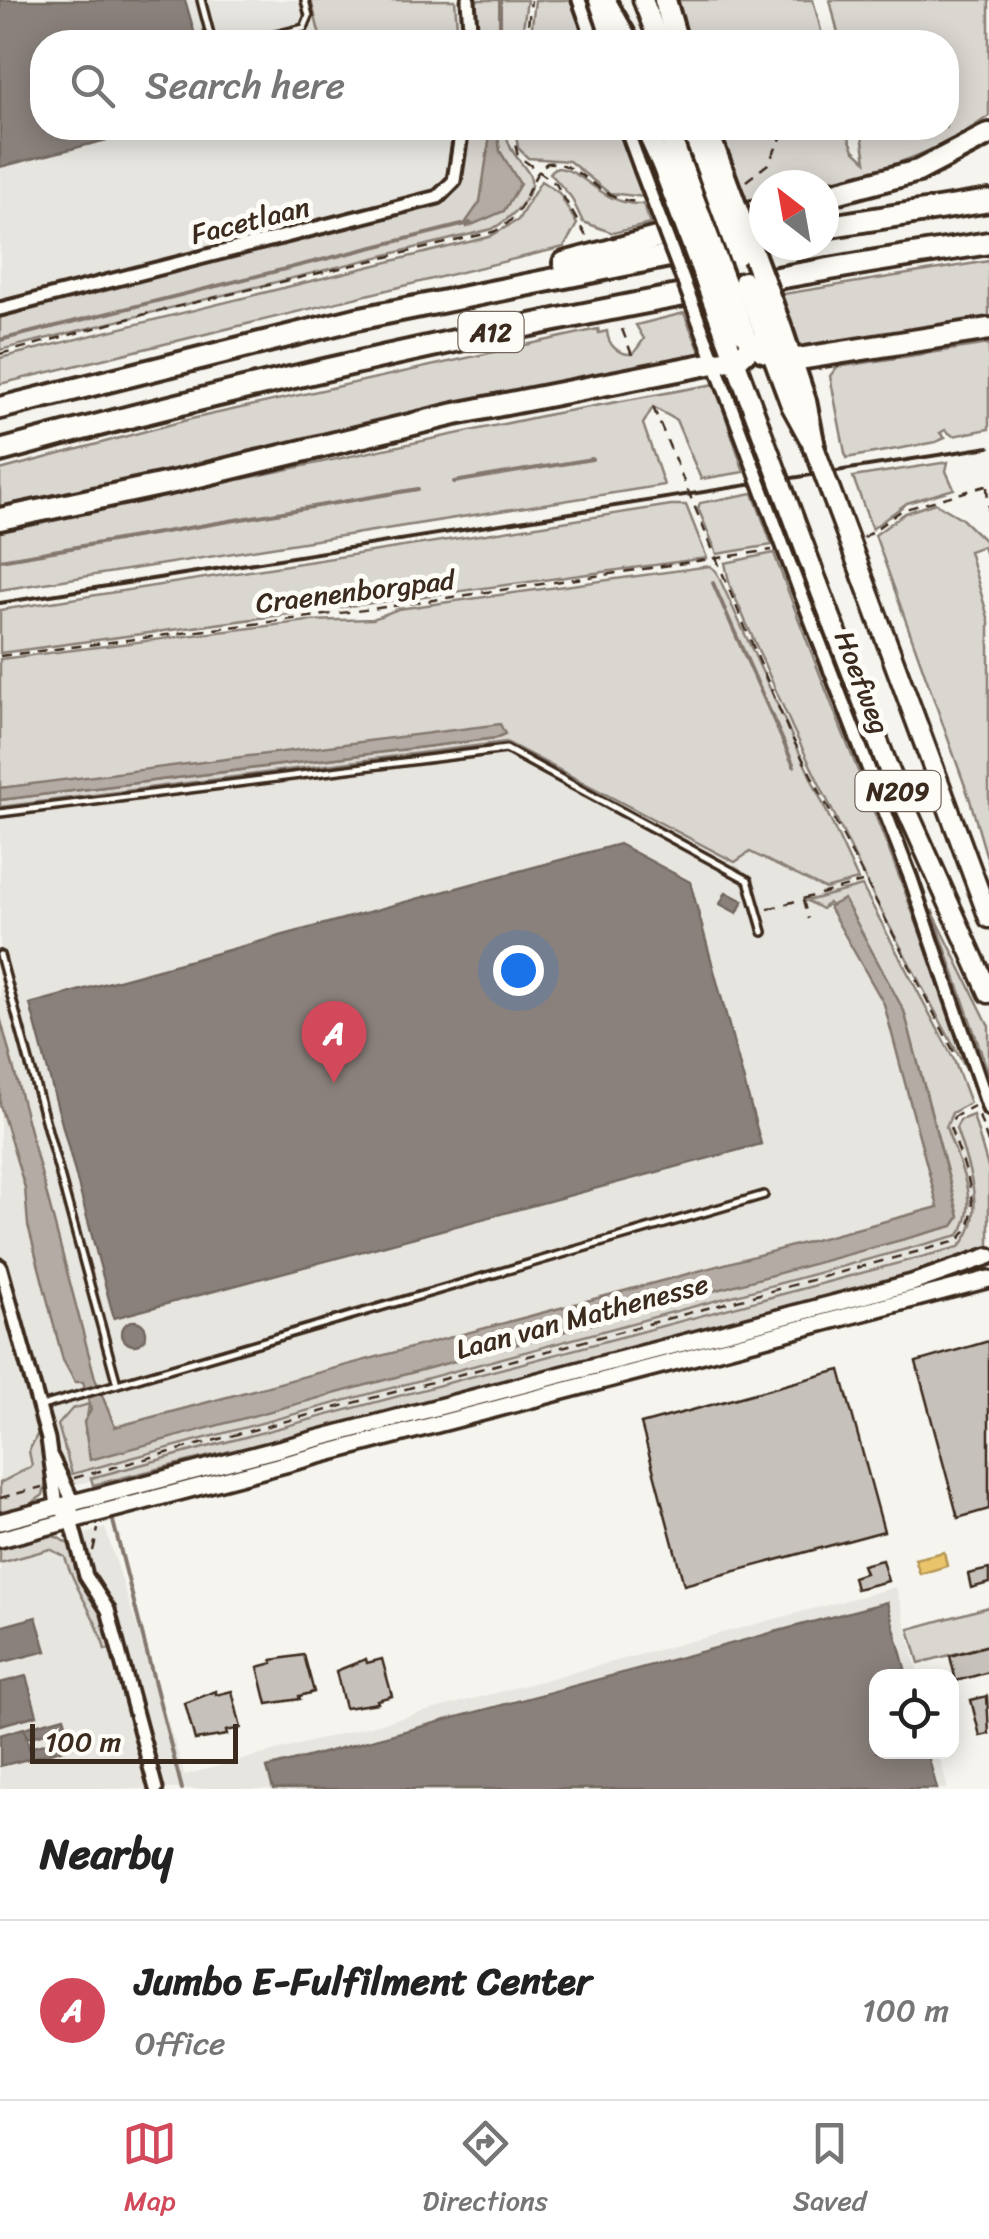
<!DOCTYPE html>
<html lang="en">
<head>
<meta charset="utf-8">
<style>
  :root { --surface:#fff; --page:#f6f6f6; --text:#222; --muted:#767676; --line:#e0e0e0; --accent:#d1495b }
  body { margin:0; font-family:Sriracha,sans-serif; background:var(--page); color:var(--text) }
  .controls { position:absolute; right:30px; bottom:30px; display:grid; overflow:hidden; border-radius:20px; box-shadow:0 5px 25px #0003 }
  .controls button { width:90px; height:90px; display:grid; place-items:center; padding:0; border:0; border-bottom:2px solid var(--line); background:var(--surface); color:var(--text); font:50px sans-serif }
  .compass { position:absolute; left:749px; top:170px; width:90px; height:90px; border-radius:50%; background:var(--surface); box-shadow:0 5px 25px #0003; rotate:329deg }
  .scale { position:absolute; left:30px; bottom:25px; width:208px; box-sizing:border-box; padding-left:10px; border:5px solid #3b2a1e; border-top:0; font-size:28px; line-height:35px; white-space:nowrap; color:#3b2a1e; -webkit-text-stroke:8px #fdfcf7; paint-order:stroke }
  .you { position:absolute; left:518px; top:970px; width:35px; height:35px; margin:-25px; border:8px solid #fff; border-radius:50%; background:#1a73e8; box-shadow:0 0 0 15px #1a73e833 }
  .badge { display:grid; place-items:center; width:65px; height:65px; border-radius:50%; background:var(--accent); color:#fff; font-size:32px; font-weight:700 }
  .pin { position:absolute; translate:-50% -82px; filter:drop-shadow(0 2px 5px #0008) }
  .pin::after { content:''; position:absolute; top:52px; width:35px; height:30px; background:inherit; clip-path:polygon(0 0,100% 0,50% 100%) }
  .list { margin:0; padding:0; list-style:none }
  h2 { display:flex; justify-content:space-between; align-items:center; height:130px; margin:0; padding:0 40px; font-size:42px }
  h2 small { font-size:32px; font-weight:400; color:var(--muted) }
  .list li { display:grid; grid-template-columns:65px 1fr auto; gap:30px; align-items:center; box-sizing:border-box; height:180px; padding:0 40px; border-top:2px solid var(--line) }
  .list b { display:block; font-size:38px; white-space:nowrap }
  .list p { margin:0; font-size:32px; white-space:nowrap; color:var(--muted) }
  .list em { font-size:32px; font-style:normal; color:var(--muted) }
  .icon { flex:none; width:55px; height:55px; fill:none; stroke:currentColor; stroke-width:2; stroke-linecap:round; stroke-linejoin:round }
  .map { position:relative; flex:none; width:989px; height:1789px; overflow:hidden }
  .search { position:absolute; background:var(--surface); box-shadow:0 5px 25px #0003; left:30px; right:30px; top:30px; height:110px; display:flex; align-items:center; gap:25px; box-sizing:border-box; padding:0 35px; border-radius:40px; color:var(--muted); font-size:38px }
  .sheet { height:310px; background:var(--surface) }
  nav { display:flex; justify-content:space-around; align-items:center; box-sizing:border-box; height:140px; border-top:2px solid var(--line); background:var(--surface); font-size:28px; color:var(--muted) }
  nav a { display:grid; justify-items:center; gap:5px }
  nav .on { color:var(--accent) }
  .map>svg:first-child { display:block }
  .built { fill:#e7e5df }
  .green { fill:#dad6d0; stroke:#8a8077; stroke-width:2.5 }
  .water { fill:#b4aca4; stroke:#84786e; stroke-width:2.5 }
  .homes { fill:#e9c46a; stroke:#b59653; stroke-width:2.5 }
  .industry { fill:#8a817c; stroke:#726760; stroke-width:2.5 }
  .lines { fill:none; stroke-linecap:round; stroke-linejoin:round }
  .stream { stroke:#84786e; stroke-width:4 }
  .building { fill:#c7c1bb; stroke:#3b2a1e; stroke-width:2.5 }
  .lane-casing { stroke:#3b2a1e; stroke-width:12 }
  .street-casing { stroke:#3b2a1e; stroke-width:19 }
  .secondary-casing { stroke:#3b2a1e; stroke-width:22 }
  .primary-casing { stroke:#3b2a1e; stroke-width:25 }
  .highway-casing { stroke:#3b2a1e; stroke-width:28 }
  .path { stroke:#3b2a1e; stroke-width:2.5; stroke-dasharray:10 8; stroke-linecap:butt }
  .lane { stroke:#fdfcf7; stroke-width:5 }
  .street { stroke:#fdfcf7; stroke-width:11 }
  .secondary { stroke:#fdfcf7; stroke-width:15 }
  .primary { stroke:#fdfcf7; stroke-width:18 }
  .highway { stroke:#fdfcf7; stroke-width:20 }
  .rail { stroke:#3b2a1e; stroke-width:4 }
  .street-bridge-casing { stroke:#3b2a1e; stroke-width:19; stroke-linecap:butt }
  .primary-bridge-casing { stroke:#3b2a1e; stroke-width:25; stroke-linecap:butt }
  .highway-bridge-casing { stroke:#3b2a1e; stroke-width:28; stroke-linecap:butt }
  .street-bridge { stroke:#fdfcf7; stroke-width:11 }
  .primary-bridge { stroke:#fdfcf7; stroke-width:18 }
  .highway-bridge { stroke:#fdfcf7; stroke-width:20 }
  .labels { text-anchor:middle; stroke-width:10; stroke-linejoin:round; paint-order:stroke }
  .shield { fill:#fdfcf7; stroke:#75695f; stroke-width:2.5 }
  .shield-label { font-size:25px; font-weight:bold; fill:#3b2a1e }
  .street-label { font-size:28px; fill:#3b2a1e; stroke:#fdfcf7 }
</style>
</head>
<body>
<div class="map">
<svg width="989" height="1789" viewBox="0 0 989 1789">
  <rect width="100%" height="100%" fill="#f5f4ee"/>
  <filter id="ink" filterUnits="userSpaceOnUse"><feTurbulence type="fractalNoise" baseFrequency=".01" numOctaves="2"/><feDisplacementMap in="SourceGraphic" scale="20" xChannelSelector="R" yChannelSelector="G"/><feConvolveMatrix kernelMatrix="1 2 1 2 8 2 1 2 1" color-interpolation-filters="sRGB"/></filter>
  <g filter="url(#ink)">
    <!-- built -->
    <g class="built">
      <path d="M0,0H482L490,42H42V128H479L469,204L0,323Z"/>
      <path d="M702,582L935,1058L989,1220L984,1241L0,1505V688Z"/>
      <path d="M105,1528L185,1775L896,1587L919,1676H876V1752H938L948,1789H0V1558Z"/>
    </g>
    <!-- green -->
    <g class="green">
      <path d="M311,0H455L458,42H293L320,36Z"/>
      <path d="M475,0H527L521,42H477Z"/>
      <path d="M535,0H572L588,42H530Z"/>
      <path d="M676,0H813L824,42H686Z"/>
      <path d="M830,0H989V116C923,163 843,185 764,185V198L745,203L713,128H845L854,150L866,161L861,128H946V42H840Z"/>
      <path d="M468,128H506C507,149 516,155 527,171C543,192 508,221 492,229L0,350V317L444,201L460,187Z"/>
      <path d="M515,128H619L645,197L609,193L569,161L528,158L518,148Z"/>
      <path d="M554,168C583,166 599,206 643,204L650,224L613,233L583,222L571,197L550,173Z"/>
      <path d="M541,181L559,193L577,224L564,247L0,384V358L489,237L518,220Z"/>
      <path d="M989,261V321L795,351L777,295Z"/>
      <path d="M684,313L701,354L429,408L245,454L184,474L0,514V470L191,419L598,329L599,333L607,331C608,346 619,355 633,354L644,339L636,325Z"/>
      <path d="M989,344V429L953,436L945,430L940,433L945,438L936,442L846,458L830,376L837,367Z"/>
      <path d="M715,384L744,472L701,479L676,420L653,407L643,424L664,485L0,590V530L551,414Z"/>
      <path d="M948,462L946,471L954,489L907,503L872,529L853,477Z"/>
      <path d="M753,493L772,545L717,554L698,508L700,503Z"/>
      <path d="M935,503L961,518L989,545V565L983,546L969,551L989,621V865L970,800L875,535L905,513Z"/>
      <path d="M671,505H686L707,558L0,653V610Z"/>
      <path d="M774,553C837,727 913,895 967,1071L874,897L792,727L730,586L725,563Z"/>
      <path d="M710,566L716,571L858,880L825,889L750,852L735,862L506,742L0,807V800L496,738L0,788V659L308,621L373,619L398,609Z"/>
      <path d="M862,886L954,1060L970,1103L952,1113L946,1127C957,1160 982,1203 959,1235L72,1474L58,1425L72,1409L89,1404L85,1433L101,1454L953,1226L959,1217L904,1011L828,903L822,909L807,901Z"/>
      <path d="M932,910L989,1026V1075Z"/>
      <path d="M973,1115L989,1171V1252L910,1279L703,1334L93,1485L91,1478L959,1247C989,1216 968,1166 956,1128L960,1120Z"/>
      <path d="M39,1431L47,1477L43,1495L24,1509L0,1516V1483L32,1466L29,1451Z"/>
      <path d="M40,1535L57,1537L70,1545C84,1580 103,1611 114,1648L105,1650C97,1616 75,1591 65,1557L50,1549L0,1563V1546Z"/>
      <path d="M989,1607V1645L919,1663L909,1629Z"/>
    </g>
    <!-- water -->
    <g class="water">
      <path d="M491,128H497L500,151L520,184L504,211L467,227L466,222L480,202Z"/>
      <path d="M500,724L505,734L496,738L0,800V788Z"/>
      <path d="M844,899L904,1011L959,1217L953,1226L90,1460L84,1422L91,1410L83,1382H75L63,1360L28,1225L25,1188L0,1105V1017L95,1378L115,1427L938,1207L884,1004L829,907Z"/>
    </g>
    <!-- homes -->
    <path class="homes" d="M944,1552L947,1566L920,1574L915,1559Z"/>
    <!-- industry -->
    <g class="industry">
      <path d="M0,0H185L197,42H42V128H154L0,167Z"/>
      <path d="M619,844L690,882L761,1144L114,1318L30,1004Z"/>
      <path d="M726,892L743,901L737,913L720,904Z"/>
      <circle cx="134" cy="1333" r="12"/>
      <path d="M887,1602L907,1676H876V1752H927L937,1789H273L267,1768Z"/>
      <path d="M36,1617L46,1651L0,1663V1627Z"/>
      <path d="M26,1676L37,1715L0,1725V1683Z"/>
      <path d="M64,1717L67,1727L27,1738L24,1728Z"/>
      <path d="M24,1728L32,1758L0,1766V1735Z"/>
      <path d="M69,1737L72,1747L32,1758L29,1748Z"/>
    </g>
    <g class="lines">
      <!-- stream -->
      <g class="stream">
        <path d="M500,0V42"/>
        <path d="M0,340L470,223"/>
        <path d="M454,482L592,459"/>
        <path d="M0,560L418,489"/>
        <path d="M713,583L794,766"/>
        <path d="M113,1521L182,1789"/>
      </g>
    </g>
    <!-- building -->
    <g class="building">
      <path d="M989,1341V1509L958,1518L916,1362Z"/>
      <path d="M840,1370L884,1531L684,1585L641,1424Z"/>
      <path d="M882,1560L888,1581L856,1589L853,1577L865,1573L862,1565Z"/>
      <path d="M989,1569V1583L971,1588L968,1574Z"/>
      <path d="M989,1645V1672L956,1681L950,1656Z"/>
      <path d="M304,1655L314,1692L299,1696L300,1699L267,1704L258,1667L273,1663L272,1660Z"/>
      <path d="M366,1659L367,1663L382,1659L392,1696L377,1700L378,1703L345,1708L336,1671Z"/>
      <path d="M216,1691V1695L232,1691L241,1728L226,1731L227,1735L195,1740L185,1703Z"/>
      <path d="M987,1696L989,1734L980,1736L971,1700Z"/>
    </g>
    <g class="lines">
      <!-- lane casing -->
      <g class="lane-casing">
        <g id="lane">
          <path d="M201,0L212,42"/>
          <path d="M247,42L304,28L309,16L305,0"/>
          <path d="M0,813L506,749L748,880L763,932"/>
          <path d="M0,955L117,1384"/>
          <path d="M42,1406L764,1195"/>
        </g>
      </g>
      <!-- street casing -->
      <g class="street-casing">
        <g id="street">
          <path d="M468,0L471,42"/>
          <path d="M579,0L594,42"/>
          <path d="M626,128L641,169"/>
          <path d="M0,309L438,197L454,181L462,128"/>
          <path d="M706,340L729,401"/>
          <path d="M798,586L911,879L989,1109"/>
          <path d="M0,1266L48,1439L57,1506L63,1512"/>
          <path d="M52,1458L73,1502L71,1520L86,1576L108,1610L156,1789"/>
        </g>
      </g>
      <!-- secondary casing -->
      <g class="secondary-casing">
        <g id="secondary">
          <path d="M0,1522L912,1283L989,1256"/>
          <path d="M0,1539L989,1279"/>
        </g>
      </g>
      <!-- primary casing -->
      <g class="primary-casing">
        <g id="primary">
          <path d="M599,0L613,42"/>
          <path d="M643,0L659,42"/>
          <path d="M645,128L662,165"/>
          <path d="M691,128L702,157"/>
          <path d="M726,336L749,398"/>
          <path d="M768,343L791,405L809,438"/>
          <path d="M863,578L989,918"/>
          <path d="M818,584L889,770L989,993"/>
        </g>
      </g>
      <!-- highway casing -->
      <g class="highway-casing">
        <g id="highway">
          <path d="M604,0L628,42"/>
          <path d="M665,0L677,42"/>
          <path d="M667,128L679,161"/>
          <path d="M706,128L716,154"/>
          <path d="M824,196L918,171L989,134"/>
          <path d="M824,227L989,201"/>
          <path d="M564,263L764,209"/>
          <path d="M780,326L805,401L814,447"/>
          <path d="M749,339L763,351L792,360L989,329"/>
          <path d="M0,408L356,319L764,237"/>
          <path d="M0,451C326,363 655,294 989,243"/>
          <path d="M0,519L174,482L455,414L739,358L765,334"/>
        </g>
      </g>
      <!-- path -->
      <g class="path">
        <path d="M526,42L531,0"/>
        <path d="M511,128L518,156L556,184L586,236"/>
        <path d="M746,181L768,164L786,128"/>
        <path d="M622,329L632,355"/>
        <path d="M0,354L146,314L493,232C532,214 522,183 547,163C580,160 596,201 640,202"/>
        <path d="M653,407L788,730L957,1058"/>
        <path d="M987,487L989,518"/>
        <path d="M863,538L902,510L989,485"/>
        <path d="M0,656L372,609L772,550"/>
        <path d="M803,900L808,919"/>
        <path d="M768,909L862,882"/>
        <path d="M979,1116L989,1145"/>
        <path d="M74,1478L957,1241C989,1216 961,1159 950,1127L954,1117L974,1106"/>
        <path d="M0,1498L42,1487"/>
        <path d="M93,1551L98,1529"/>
      </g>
      <!-- lane -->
      <use href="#lane" class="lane"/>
      <!-- street -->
      <use href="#street" class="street"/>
      <!-- secondary -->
      <use href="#secondary" class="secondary"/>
      <!-- primary -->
      <use href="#primary" class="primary"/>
      <!-- highway -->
      <use href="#highway" class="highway"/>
      <!-- rail -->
      <path class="rail" d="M0,603L989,447"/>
      <!-- street-bridge casing -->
      <g class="street-bridge-casing">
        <g id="street-bridge">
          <path d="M641,169L706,340"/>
          <path d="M729,401L798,586"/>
        </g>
      </g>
      <!-- primary-bridge casing -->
      <g class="primary-bridge-casing">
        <g id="primary-bridge">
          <path d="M702,157L738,255"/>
          <path d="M662,165L726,336"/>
          <path d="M744,281L763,330"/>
          <path d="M749,398L818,584"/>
          <path d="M814,447L863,578"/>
        </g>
      </g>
      <!-- highway-bridge casing -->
      <g class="highway-bridge-casing">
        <g id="highway-bridge">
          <path d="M716,154L780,326"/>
          <path d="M679,161L744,333"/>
        </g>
      </g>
      <!-- street-bridge -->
      <use href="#street-bridge" class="street-bridge"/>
      <!-- primary-bridge -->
      <use href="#primary-bridge" class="primary-bridge"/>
      <!-- highway-bridge -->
      <use href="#highway-bridge" class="highway-bridge"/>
    </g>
  </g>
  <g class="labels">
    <!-- shield labels -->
    <g class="shield">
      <rect x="458.5" y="312" width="65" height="40" rx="8"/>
      <rect x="855.5" y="771" width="85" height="40" rx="8"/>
    </g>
    <g class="shield-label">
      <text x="491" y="341">A12</text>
      <text x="898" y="800">N209</text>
    </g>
    <!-- street labels -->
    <g class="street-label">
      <text transform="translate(250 220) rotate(-14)" y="10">Facetlaan</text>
      <text transform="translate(355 591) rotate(-7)" y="10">Craenenborgpad</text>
      <text transform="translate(863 682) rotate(69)" y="10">Hoefweg</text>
      <text transform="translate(582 1316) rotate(-15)" y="10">Laan van Mathenesse</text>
    </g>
  </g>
</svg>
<div class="controls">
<button><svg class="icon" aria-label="locate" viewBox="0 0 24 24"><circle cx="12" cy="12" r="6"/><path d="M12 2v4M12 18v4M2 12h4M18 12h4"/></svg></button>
</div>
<svg class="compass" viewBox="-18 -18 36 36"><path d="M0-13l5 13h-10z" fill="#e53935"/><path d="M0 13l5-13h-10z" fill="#767676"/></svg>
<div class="scale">100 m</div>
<div class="you"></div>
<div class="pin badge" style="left:334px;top:1083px">A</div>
<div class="search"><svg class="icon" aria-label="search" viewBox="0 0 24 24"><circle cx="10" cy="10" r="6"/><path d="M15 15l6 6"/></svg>Search here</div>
</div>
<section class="sheet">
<h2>Nearby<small></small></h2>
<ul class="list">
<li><span class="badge">A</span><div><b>Jumbo E-Fulfilment Center</b><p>Office</p></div><em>100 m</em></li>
</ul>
</section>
<nav>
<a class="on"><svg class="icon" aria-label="map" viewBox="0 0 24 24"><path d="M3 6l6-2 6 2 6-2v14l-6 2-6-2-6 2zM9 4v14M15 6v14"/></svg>Map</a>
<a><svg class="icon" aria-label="directions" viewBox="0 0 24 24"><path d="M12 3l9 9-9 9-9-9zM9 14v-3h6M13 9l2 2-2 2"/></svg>Directions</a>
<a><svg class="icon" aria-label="saved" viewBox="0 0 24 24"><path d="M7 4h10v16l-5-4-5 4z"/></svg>Saved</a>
</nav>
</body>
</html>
